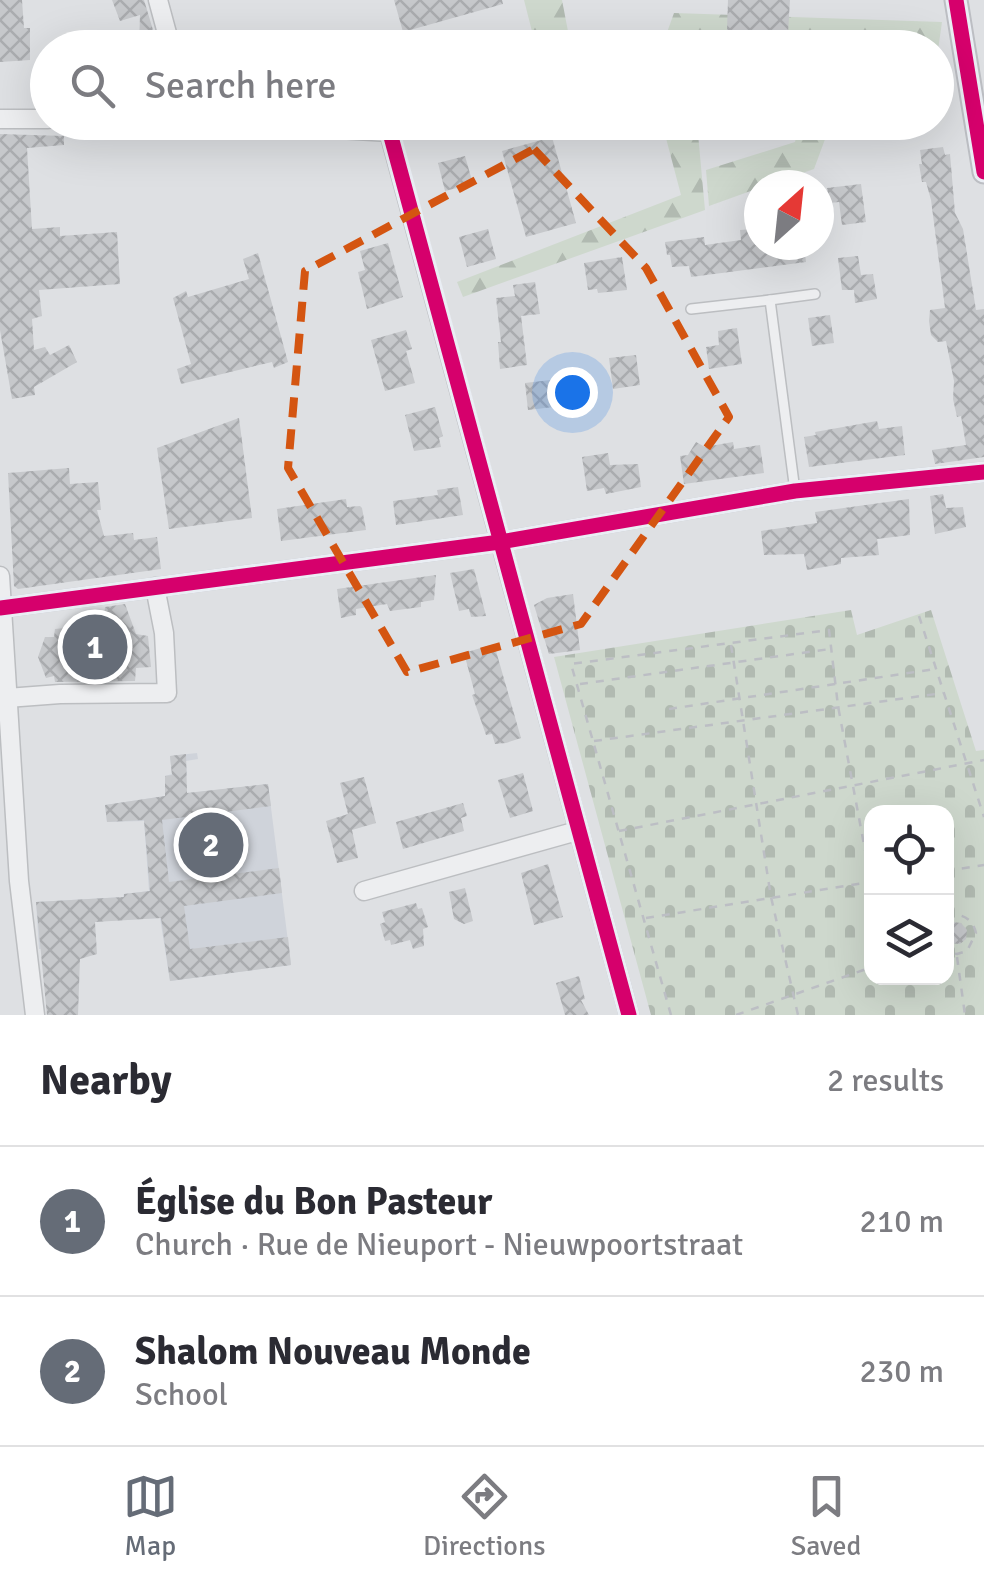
<!DOCTYPE html>
<html lang="en">
<head>
<meta charset="utf-8">
<style>
  :root { --surface:#fff; --page:#f7f7f7; --text:#2b2b33; --muted:#7c7c81; --line:#e1e1e2; --accent:#656c77 }
  body { margin:0; font-family:Signika,sans-serif; background:var(--page); color:var(--text) }
  .controls { position:absolute; right:30px; bottom:30px; display:grid; overflow:hidden; border-radius:20px; box-shadow:0 10px 40px #0002 }
  .controls button { width:90px; height:90px; display:grid; place-items:center; padding:0; border:0; border-bottom:2px solid var(--line); background:var(--surface); color:var(--text); font:50px sans-serif }
  .compass { position:absolute; left:744px; top:170px; width:90px; height:90px; border-radius:50%; background:var(--surface); box-shadow:0 10px 40px #0002; rotate:27deg }
  .you { position:absolute; left:572px; top:392px; width:35px; height:35px; margin:-25px; border:8px solid #fff; border-radius:50%; background:#1a73e8; box-shadow:0 0 0 15px #1a73e833 }
  .badge { display:grid; place-items:center; width:65px; height:65px; border-radius:50%; background:var(--accent); color:#fff; font-size:32px; font-weight:700 }
  .pin { position:absolute; translate:-50% -50%; border:5px solid #fff; box-shadow:0 2px 10px #0006 }
  .list { margin:0; padding:0; list-style:none }
  h2 { display:flex; justify-content:space-between; align-items:center; height:130px; margin:0; padding:0 40px; font-size:42px }
  h2 small { font-size:32px; font-weight:400; color:var(--muted) }
  .list li { display:grid; grid-template-columns:65px 1fr auto; gap:30px; align-items:center; box-sizing:border-box; height:150px; padding:0 40px; border-top:2px solid var(--line) }
  .list b { display:block; font-size:38px; white-space:nowrap }
  .list p { margin:0; font-size:32px; white-space:nowrap; color:var(--muted) }
  .list em { font-size:32px; font-style:normal; color:var(--muted) }
  .icon { flex:none; width:55px; height:55px; fill:none; stroke:currentColor; stroke-width:2; stroke-linecap:round; stroke-linejoin:round }
  .map { position:relative; flex:none; width:984px; height:1015px; overflow:hidden }
  .search { position:absolute; background:var(--surface); box-shadow:0 10px 40px #0002; left:30px; right:30px; top:30px; height:110px; display:flex; align-items:center; gap:25px; box-sizing:border-box; padding:0 35px; border-radius:55px; color:var(--muted); font-size:38px }
  .sheet { height:430px; background:var(--surface) }
  nav { display:flex; justify-content:space-around; align-items:center; box-sizing:border-box; height:140px; border-top:2px solid var(--line); background:var(--surface); font-size:28px; color:var(--muted) }
  nav a { display:grid; justify-items:center; gap:5px }
  nav .on { color:var(--accent) }
  .map>svg:first-child { display:block }
  .built { fill:#cfd3da }
  .forest { fill:url(#forest-firs) }
  .cemetery { fill:url(#cemetery-stones); fill-rule:evenodd }
  .building { fill:url(#building-cross-hatch) }
  .lines { fill:none; stroke-linecap:round; stroke-linejoin:round }
  .lane-casing { stroke:#bcbec1; stroke-width:12 }
  .street-casing { stroke:#bcbec1; stroke-width:21 }
  .path { stroke:#bcbec4; stroke-width:2.5; stroke-dasharray:8 8; stroke-linecap:butt }
  .lane { stroke:#edeef0; stroke-width:9 }
  .street { stroke:#edeef0; stroke-width:18 }
  .secondary { stroke:#bcbec3; stroke-width:25 }
  .cycleway-casing { stroke:#eaeef4; stroke-width:21 }
  .cycleway { stroke:#d6006c; stroke-width:15 }
  .marked { fill:none; stroke:#d45511; stroke-width:8; stroke-dasharray:20 12; stroke-linejoin:round }
</style>
</head>
<body>
<div class="map">
<svg width="984" height="1015" viewBox="0 0 984 1015">
  <defs>
    <pattern id="forest-firs" width="22" height="20" patternUnits="userSpaceOnUse" patternTransform="scale(2.5)"><rect width="22" height="20" fill="#ced8cd"/><path d="M5 1l3.5 6h-7zM16 11l3.5 6h-7z" fill="#b1bab1"/></pattern>
    <pattern id="cemetery-stones" width="16" height="16" patternUnits="userSpaceOnUse" patternTransform="scale(2.5)"><rect width="16" height="16" fill="#ced8cd"/><path d="M2 7V4a2 2 0 0 1 4 0v3zM10 15v-3a2 2 0 0 1 4 0v3z" fill="#b1bab1"/></pattern>
    <pattern id="building-cross-hatch" width="8" height="8" patternUnits="userSpaceOnUse" patternTransform="scale(2.5)"><rect width="8" height="8" fill="#c6c8cb"/><path d="M0 0l8 8M0 8l8-8" fill="none" stroke="#aaacaf"/></pattern>
  </defs>
  <rect width="100%" height="100%" fill="#dee0e3"/>
  <!-- built -->
  <path class="built" d="M197,753L198,759L186,761L187,776L180,777L181,794L268,784L291,965L170,981L160,918L69,923V947L39,949L36,902L123,897L124,894L149,891L144,821L107,822L105,805L165,796V776L172,774L170,756Z"/>
  <!-- forest -->
  <g class="forest">
    <path d="M524,0H562L571,47H536Z"/>
    <path d="M674,13L942,22L938,50L936,48H638L665,38Z"/>
    <path d="M662,123H697L705,210L463,297L457,282L681,195Z"/>
    <path d="M799,123H831L814,169L768,185H759V188L709,206L706,170L795,142Z"/>
  </g>
  <!-- cemetery -->
  <path class="cemetery" d="M851,610L857,635L931,610L976,751L984,750V1015H651L554,657ZM872,812H946V978H872Z"/>
  <!-- building -->
  <g class="building">
    <path d="M0,0H22L24,28H30V60L0,62Z"/>
    <path d="M112,0H144L156,40L139,45L140,15L120,21Z"/>
    <path d="M394,0H502L503,4L403,32Z"/>
    <path d="M728,0H790L788,33L727,30Z"/>
    <path d="M0,134L64,136V145L27,148L32,229L60,227V236L117,232L120,284L39,290L42,316L32,319L34,350L45,347L50,355L69,345L77,362L34,387L35,395L12,399L0,330Z"/>
    <path d="M552,137L576,223L526,237L502,151Z"/>
    <path d="M943,147L945,155L950,154L955,213L963,229L976,310L984,309V457L935,464L932,450L966,445L961,416L957,417L953,399L954,381L946,341L938,342L931,335L929,321L930,310L945,308L931,200L926,182H922L919,164H922L920,150Z"/>
    <path d="M465,156L473,184L445,191L438,163Z"/>
    <path d="M861,184L866,222L842,225L839,202L829,203L827,188Z"/>
    <path d="M488,229L496,259L467,267L459,237Z"/>
    <path d="M753,229L755,245H804L806,262L691,277L689,266L672,267L670,255H667L665,242L704,237L705,245L741,240L740,230Z"/>
    <path d="M388,243L403,297L367,309L358,272L365,270L360,251Z"/>
    <path d="M258,253L288,362L274,368L272,362L181,384L177,369L191,364L173,298L186,291L188,297L249,279L243,259Z"/>
    <path d="M858,256L861,275L873,274L877,299L855,303L854,290H842L838,258Z"/>
    <path d="M622,257L627,290L598,293L597,289L588,290L584,263Z"/>
    <path d="M535,282L540,314L521,316L527,365L500,369L498,342H501L496,298L515,296L513,285Z"/>
    <path d="M830,315L834,343L812,346L808,318Z"/>
    <path d="M737,328L742,364L709,369L706,347L719,345L718,331Z"/>
    <path d="M406,330L412,349L406,351L415,383L385,391L371,340Z"/>
    <path d="M636,355L640,385L613,389L609,358Z"/>
    <path d="M559,379L562,406L528,410L525,383Z"/>
    <path d="M435,407L443,436L439,438L441,447L414,451L405,415Z"/>
    <path d="M239,418L252,518L169,529L157,448Z"/>
    <path d="M877,421L879,429L902,426L905,455L809,467L804,437L816,435L815,432Z"/>
    <path d="M696,442L705,447L733,442L734,449L760,445L764,473L684,484L680,456L688,455Z"/>
    <path d="M608,453L610,465L638,464L641,487L606,494L604,488L587,491L582,457Z"/>
    <path d="M69,468L70,484L98,482L101,510H97L104,536L133,533L134,540L157,537L161,569L18,589L14,586L8,473Z"/>
    <path d="M458,487L463,515L396,525L393,501L438,495L437,490Z"/>
    <path d="M943,494L946,508L963,507L966,527L935,534L930,496Z"/>
    <path d="M346,499L347,507L360,506L362,508L366,530L281,541L277,509Z"/>
    <path d="M909,499L910,535L877,539L879,555L841,558V564L807,570L804,554L764,555L761,531L817,523L815,512Z"/>
    <path d="M474,569L486,616L471,617L469,609L459,611L450,573Z"/>
    <path d="M436,575L434,600L421,602V607L390,611L387,604L356,609V615L341,618L337,589Z"/>
    <path d="M573,594L580,650L549,654L534,605L547,598Z"/>
    <path d="M125,604L136,634L148,636L151,667L136,668L135,681L55,682L54,676L46,678L38,657L45,637H54L55,629L74,627L80,621L104,617L105,607Z"/>
    <path d="M494,644L521,738L506,743L495,744L492,734L486,735L472,695L475,694L464,653Z"/>
    <path d="M186,754L187,793L268,784L271,806L162,820L169,882L279,868L282,893L184,906L190,949L288,937L291,965L170,981L161,918L95,922L97,954L80,959L78,1015H47L36,902L124,897V894L150,891L144,820L107,822L105,805L165,796V776L172,775L170,756Z"/>
    <path d="M523,773L533,811L510,818L498,780Z"/>
    <path d="M364,777L376,823L352,830L358,858L337,863L326,821L348,814L340,783Z"/>
    <path d="M463,803L467,816L461,818L464,831L403,849L396,822Z"/>
    <path d="M548,864L563,917L534,925L521,873Z"/>
    <path d="M465,888L473,921L464,924L454,919L449,892Z"/>
    <path d="M416,903L418,909L422,908L428,927L423,929L424,946L413,949L410,940L391,945L390,940L385,941L380,924L385,922L382,912Z"/>
    <path d="M953,922L961,923L967,930L966,939L960,944L946,943V927Z"/>
    <path d="M579,976L585,999L581,1000L589,1015H565L556,983Z"/>
  </g>
  <g class="lines">
    <!-- lane casing -->
    <g class="lane-casing">
      <g id="lane">
        <path d="M691,309L770,300"/>
        <path d="M795,491L770,300L815,294"/>
      </g>
    </g>
    <!-- street casing -->
    <g class="street-casing">
      <g id="street">
        <path d="M158,0L171,48"/>
        <path d="M0,119H48"/>
        <path d="M223,122L389,132L629,1015"/>
        <path d="M0,576L19,881L35,1015"/>
        <path d="M0,608L500,542L795,491L984,472"/>
        <path d="M7,698L60,694L167,693L164,633L155,587"/>
        <path d="M364,891L577,831"/>
      </g>
    </g>
    <!-- path -->
    <g class="path">
      <path d="M919,616L984,817"/>
      <path d="M731,645L771,897L798,1015"/>
      <path d="M580,684L830,649"/>
      <path d="M669,709L935,669"/>
      <path d="M594,741L943,693"/>
      <path d="M619,831L984,760"/>
      <path d="M946,871L984,865"/>
      <path d="M946,917C961,911 973,919 976,933L967,951L957,954L946,952"/>
      <path d="M646,918L870,882"/>
      <path d="M957,957L965,1015"/>
      <path d="M671,1015L571,664L829,630L838,706L871,882"/>
      <path d="M736,1015L872,967"/>
    </g>
    <!-- lane -->
    <use href="#lane" class="lane"/>
    <!-- street -->
    <use href="#street" class="street"/>
    <!-- secondary -->
    <path class="secondary" d="M956,0L984,172"/>
    <!-- cycleway casing -->
    <g class="cycleway-casing">
      <g id="cycleway">
        <path d="M956,0L984,172"/>
        <path d="M387,122L629,1015"/>
        <path d="M0,608L500,542L795,491L984,472"/>
      </g>
    </g>
    <!-- cycleway -->
    <use href="#cycleway" class="cycleway"/>
  </g>
  <!-- marked area -->
  <path class="marked" d="M534,149L646,268L729,417L581,624L407,672L288,468L305,271Z"/>
</svg>
<div class="controls">
<button><svg class="icon" aria-label="locate" viewBox="0 0 24 24"><circle cx="12" cy="12" r="6"/><path d="M12 2v4M12 18v4M2 12h4M18 12h4"/></svg></button>
<button><svg class="icon" aria-label="layers" viewBox="0 0 24 24"><path d="M12 4l9 5-9 5-9-5zM3 14l9 5 9-5"/></svg></button>
</div>
<svg class="compass" viewBox="-18 -18 36 36"><path d="M0-13l5 13h-10z" fill="#e53935"/><path d="M0 13l5-13h-10z" fill="#7c7c81"/></svg>
<div class="you"></div>
<div class="pin badge" style="left:95px;top:647px">1</div>
<div class="pin badge" style="left:211px;top:845px">2</div>
<div class="search"><svg class="icon" aria-label="search" viewBox="0 0 24 24"><circle cx="10" cy="10" r="6"/><path d="M15 15l6 6"/></svg>Search here</div>
</div>
<section class="sheet">
<h2>Nearby<small>2 results</small></h2>
<ul class="list">
<li><span class="badge">1</span><div><b>Église du Bon Pasteur</b><p>Church · Rue de Nieuport - Nieuwpoortstraat</p></div><em>210 m</em></li>
<li><span class="badge">2</span><div><b>Shalom Nouveau Monde</b><p>School</p></div><em>230 m</em></li>
</ul>
</section>
<nav>
<a class="on"><svg class="icon" aria-label="map" viewBox="0 0 24 24"><path d="M3 6l6-2 6 2 6-2v14l-6 2-6-2-6 2zM9 4v14M15 6v14"/></svg>Map</a>
<a><svg class="icon" aria-label="directions" viewBox="0 0 24 24"><path d="M12 3l9 9-9 9-9-9zM9 14v-3h6M13 9l2 2-2 2"/></svg>Directions</a>
<a><svg class="icon" aria-label="saved" viewBox="0 0 24 24"><path d="M7 4h10v16l-5-4-5 4z"/></svg>Saved</a>
</nav>
</body>
</html>
